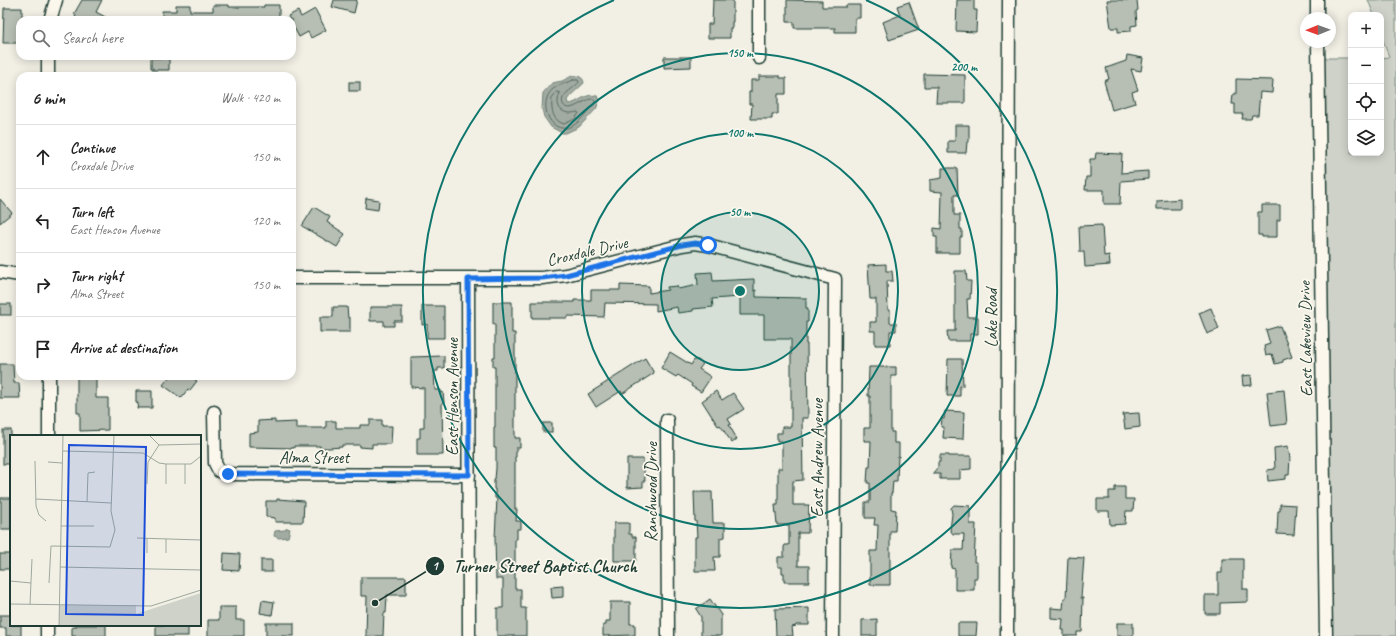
<!DOCTYPE html>
<html lang="en">
<head>
<meta charset="utf-8">
<style>
  :root { --surface:#fff; --page:#f2f2f2; --text:#222; --muted:#767676; --line:#e0e0e0 }
  body { margin:0; font-family:Caveat,sans-serif; background:var(--page); color:var(--text) }
  .controls { position:absolute; right:12px; top:12px; display:grid; overflow:hidden; border-radius:8px; box-shadow:0 2px 10px #0003 }
  .controls button { width:36px; height:36px; display:grid; place-items:center; padding:0; border:0; border-bottom:1px solid var(--line); background:var(--surface); color:var(--text); font:20px sans-serif }
  .compass { position:absolute; left:1300px; top:12px; width:36px; height:36px; border-radius:50%; background:var(--surface); box-shadow:0 2px 10px #0003; rotate:269deg }
  .stop { position:absolute; width:12px; height:12px; margin:-9px; border:3px solid #1a73e8; border-radius:50%; background:#fff }
  .stop.end { background:#1a73e8; border-color:#fff; box-shadow:0 1px 4px #0008 }
  .list { margin:0; padding:0; list-style:none }
  h2 { display:flex; justify-content:space-between; align-items:center; height:52px; margin:0; padding:0 16px; font-size:17px }
  h2 small { font-size:13px; font-weight:400; color:var(--muted) }
  .list li { display:grid; grid-template-columns:26px 1fr auto; gap:12px; align-items:center; box-sizing:border-box; height:64px; padding:0 16px; border-top:1px solid var(--line) }
  .list b { display:block; font-size:15px; white-space:nowrap }
  .list p { margin:0; font-size:13px; white-space:nowrap; color:var(--muted) }
  .list em { font-size:13px; font-style:normal; color:var(--muted) }
  .icon { flex:none; width:22px; height:22px; fill:none; stroke:currentColor; stroke-width:2; stroke-linecap:round; stroke-linejoin:round }
  .map { position:relative; flex:none; width:1396px; height:636px; overflow:hidden }
  .search { position:absolute; background:var(--surface); box-shadow:0 2px 10px #0003; left:16px; top:16px; width:280px; height:44px; display:flex; align-items:center; gap:10px; box-sizing:border-box; padding:0 14px; border-radius:12px; color:var(--muted); font-size:15px }
  .panel { position:absolute; background:var(--surface); box-shadow:0 2px 10px #0003; left:16px; top:72px; width:280px; height:308px; border-radius:12px }
  .map>svg:first-child { display:block }
  .green { fill:#cfd2c8; stroke:#77887e }
  .water { fill:#a2aba1; stroke:#6e7f75 }
  .lines { fill:none; stroke-linecap:round; stroke-linejoin:round }
  .shore { stroke:#536960; stroke-width:1 }
  .building { fill:#b7beb3; stroke:#1f3d34 }
  .minor-casing { stroke:#1f3d34; stroke-width:15 }
  .minor { stroke:#fbf7ec; stroke-width:12 }
  .route { stroke:#1a73e8; stroke-width:5 }
  .ring { fill:none; stroke:#0f766e; stroke-width:2 }
  .labels { text-anchor:middle; stroke-width:3.5; stroke-linejoin:round; paint-order:stroke }
  .street-label { font-size:17px; fill:#1f3d34; stroke:#fbf7ec }
  .inset-road { fill:none; stroke:#9ea89e; stroke-width:1 }
  .view { fill:#1d4ed8; fill-opacity:0.15; stroke:#1d4ed8; stroke-width:2 }
  .inset-edge { fill:none; stroke:#1f3d34; stroke-width:2 }
  .centre { fill:#0f766e; stroke:#fbf7ec; stroke-width:2 }
  .ring-label { font-size:12px; text-anchor:middle; font-weight:bold; fill:#0f766e; stroke:#fbf7ec; stroke-width:3.5; stroke-linejoin:round; paint-order:stroke }
  .leader { fill:none; stroke:#1f3d34; stroke-width:1.5 }
  .callout-dot { fill:#1f3d34; stroke:#fbf7ec; stroke-width:1.5 }
  .mark-label { font-size:12px; text-anchor:middle; font-weight:bold; fill:#fff }
  .callout-label { font-size:18px; text-anchor:middle; font-weight:bold; fill:#1f3d34; stroke:#fbf7ec; stroke-width:3.5; stroke-linejoin:round; paint-order:stroke }
</style>
</head>
<body>
<div class="map">
<svg width="1396" height="636" viewBox="0 0 1396 636">
  <rect width="100%" height="100%" fill="#f2f0e5"/>
  <filter id="ink" filterUnits="userSpaceOnUse"><feTurbulence type="fractalNoise" baseFrequency=".025" numOctaves="2"/><feDisplacementMap in="SourceGraphic" scale="8" xChannelSelector="R" yChannelSelector="G"/><feConvolveMatrix kernelMatrix="1 2 1 2 8 2 1 2 1" color-interpolation-filters="sRGB"/></filter>
  <g filter="url(#ink)">
    <!-- green -->
    <path class="green" d="M1368,0H1396V636H1326L1318,58H1351V153H1381V58L1389,57L1381,35V15H1374Z"/>
    <!-- water -->
    <g class="water">
      <path d="M572,76C578,76 583,76 584,83L570,96L567,100L568,104C578,104 585,92 597,96L600,99L599,102L596,109L579,127L566,133H562L551,127L544,117L542,109L543,93L552,83L562,81Z"/>
      <path d="M287,528L290,529L288,537L279,538L274,536L275,531L285,530Z"/>
    </g>
    <g class="lines">
      <!-- shore -->
      <g class="shore">
        <path d="M573,80H578L579,82C575,88 559,95 563,104C569,116 585,97 594,99L595,102C593,107 589,109 585,114C558,151 533,106 553,89C556,86 568,82 573,80Z"/>
        <path d="M557,92L560,93C554,107 562,116 577,112L579,113L575,119L564,124C552,120 551,109 552,98Z"/>
      </g>
    </g>
    <!-- building -->
    <g class="building">
      <path d="M82,0H102L96,12L111,20H74L76,15L74,14Z"/>
      <path d="M334,0H357L354,13L332,7Z"/>
      <path d="M713,0H733V22H732V28H730V38H708V24H712Z"/>
      <path d="M787,0L822,1V7H846V5H860V18H855V32H835V28H794V22H787Z"/>
      <path d="M957,0H974V10H977L976,32L956,31Z"/>
      <path d="M1107,0H1137L1138,10L1136,11L1137,25L1131,26V31L1118,32V28H1111Z"/>
      <path d="M909,2L919,30L889,40L883,22L900,15L897,6Z"/>
      <path d="M176,5H190V11H213V5H229V7H264V5H279V20H162V11H176Z"/>
      <path d="M4,8H22V20H20V43H3Z"/>
      <path d="M315,9L326,30L311,38L308,32L299,37L292,24V20H290L288,16L298,11L301,17Z"/>
      <path d="M1127,55L1143,58L1141,71L1131,69L1138,90L1132,92L1135,103L1112,110L1104,81L1109,79L1106,68L1126,61Z"/>
      <path d="M664,57H691V67L664,68Z"/>
      <path d="M151,58H169V70H153V68H151Z"/>
      <path d="M924,74L965,75V103H936L937,87H924Z"/>
      <path d="M759,76H780V78H786V94H778V114H772V119H751L752,104H749V92H751V80H759Z"/>
      <path d="M1236,79L1273,80L1272,93L1260,92L1258,115H1252L1251,119H1242L1243,114H1235V104H1232L1233,94H1236Z"/>
      <rect x="349" y="82" width="11" height="9"/>
      <path d="M955,125H969V142H967L966,153H948V141H955Z"/>
      <path d="M1096,153L1122,154L1121,173L1148,171V179L1121,181L1120,204H1104V190H1085L1086,177H1090V159H1095Z"/>
      <path d="M942,168H957L958,195H954V215H960V229H962V237H960V253H937V237H934V228L941,229L942,192L930,191V180L942,178Z"/>
      <path d="M366,198L379,200L378,210L365,208Z"/>
      <path d="M0,199L12,213L0,223Z"/>
      <path d="M1181,199V209H1157V201Z"/>
      <path d="M1262,205H1280V220H1277V237H1262V235H1258V212H1262Z"/>
      <path d="M314,207L330,217L327,222L345,234L337,247L302,226Z"/>
      <path d="M1102,225L1104,256L1109,255L1110,265L1085,267L1084,252H1080L1079,226Z"/>
      <path d="M886,264V271H892L893,281H887L888,310H890V323H896V331H890V345H875V331H870V322H876V299H870L868,265Z"/>
      <path d="M955,271H966L967,281H971L970,299H967L968,317H978V334H970V341H948L947,331H955Z"/>
      <path d="M712,272L713,281L754,279V291L756,290V297L806,298V308H808V322H806V344H807L808,418H802L803,480L793,481V505H809L808,533H798V566H809V582H784V573H782V567H778V557H784V547L785,545H789V525H777L775,505H778V468H782V441H777V433H782V427H791V339H764V315H740V297L712,299L713,307L693,309V311L678,313L677,307L656,311V304L605,303L604,317L567,316V318H532V302H574V300H591V290H620V285L649,286V293L668,290L667,287L677,286L678,289L698,285L697,273Z"/>
      <path d="M493,302H512V333H515V438H520V448H516V457H515V509H517L516,521H521V529H517V539H515V589H521V608H526V636H497V608H503V579H496L495,538L497,498H495V489H494V479H495L496,468V448H494V427H495V367H493V357H495V324H493Z"/>
      <rect x="0" y="304" width="11" height="11"/>
      <path d="M422,306H444V338H427V324L422,325Z"/>
      <path d="M333,307H347L348,318H350V332H320V317H333Z"/>
      <path d="M370,307H402V321H394V326H384V321H370Z"/>
      <path d="M1211,308L1219,329L1207,334L1199,313Z"/>
      <path d="M1280,326L1292,357L1283,360V362L1275,364L1272,354L1266,356L1264,346L1270,344L1266,330Z"/>
      <path d="M670,352L691,365L694,360H698L703,364L699,369L711,377L701,392L691,386L692,384L678,375L676,377L661,368Z"/>
      <path d="M444,356V368H438V371H434L435,390H441V393L443,392L444,403H442L443,455H417V438H420V428H424V388L411,387V357Z"/>
      <path d="M645,358L654,373L622,394L621,391L596,407L588,394Z"/>
      <path d="M948,359H962L963,386H960V396H947Z"/>
      <path d="M0,364H13L14,383H19L20,398H0Z"/>
      <path d="M869,367H896V376H891V432H894V443H899V457L898,456L897,481H893L892,493H891V509L896,510L895,531H890V585H870V551H877L878,525H874L875,518H865V502H870V483H867L868,467H870L871,441H864V428H870V396H868Z"/>
      <path d="M1251,375L1252,385L1243,386L1242,376Z"/>
      <path d="M77,376H96V398H108V430L80,431V413H77Z"/>
      <path d="M170,376H198L195,380L197,381L190,390L188,389L181,398L163,385Z"/>
      <path d="M1284,390L1287,424L1271,426L1267,392Z"/>
      <path d="M136,391H152V408H137L138,402H136Z"/>
      <path d="M716,391L722,400L733,393L744,409L728,419L731,424L729,425L737,439L732,443L720,425L718,426L702,401Z"/>
      <path d="M945,411L964,412L963,439L943,438L944,427H941L942,418L944,419Z"/>
      <path d="M1139,413L1140,427L1125,429L1123,414Z"/>
      <path d="M275,420V423L296,422V428H326V421H336V428H360V425H370V420H382V426H392L391,444H372V448L360,447V445H342V447L329,448H320V446H294V448L249,447V433L258,432V421Z"/>
      <rect x="543" y="423" width="9" height="9"/>
      <rect x="3" y="430" width="8" height="34"/>
      <path d="M1288,446L1290,458L1289,475H1286V479L1268,481L1267,470L1275,469L1274,448Z"/>
      <path d="M940,455H949V456H971V469L960,470V479H940V474H932L938,467V462H940Z"/>
      <path d="M627,459H643L645,481H643V487L627,488Z"/>
      <path d="M1115,487H1125V499H1134L1133,511H1126L1125,524L1110,525L1109,511H1097V499H1109V491H1115Z"/>
      <path d="M694,492H712L713,523H725V537L720,538V557H714L715,571H695V537H697L696,521H695Z"/>
      <rect x="1" y="498" width="10" height="31"/>
      <path d="M277,499L304,501L303,522H275V518L266,517V501H277Z"/>
      <path d="M1280,504L1296,505L1294,535L1277,534L1278,511H1280Z"/>
      <path d="M954,505L970,506V524H976L974,562H977V578H974V590H955V569L951,568L952,550H963L964,534H953L950,530L952,514L951,508Z"/>
      <path d="M614,523H629V534H632V537H636V561H614Z"/>
      <path d="M224,553L240,554L239,571L223,570Z"/>
      <rect x="0" y="554" width="11" height="15"/>
      <path d="M1068,557L1084,558L1081,598H1083L1082,632H1077V636H1064V630H1062L1063,619L1051,618V608L1063,609L1064,598H1066Z"/>
      <path d="M1222,559H1243V589H1248V602L1220,603V614H1205V595H1218V573H1222Z"/>
      <rect x="261" y="560" width="11" height="12"/>
      <path d="M361,577H406V595H387L386,613H384L383,636H366L367,596H361Z"/>
      <path d="M563,586V597L552,598L551,587Z"/>
      <path d="M710,599L721,615V636H701V617L696,609Z"/>
      <path d="M262,600L274,602L272,615L260,613Z"/>
      <path d="M610,602H630V624H635V635L603,636V625H606V621H610Z"/>
      <path d="M219,607H236V620H244V636H208V620H219Z"/>
      <path d="M809,608V625H796V626L792,627L793,636H776L775,609Z"/>
      <path d="M0,615H11V625H21V636H6V628H0Z"/>
      <path d="M877,619V636H862V620Z"/>
      <rect x="266" y="623" width="28" height="13"/>
      <path d="M958,623H977L976,636H958Z"/>
      <rect x="1117" y="623" width="16" height="13"/>
      <path d="M76,625H106V636H72V627H76Z"/>
      <rect x="156" y="625" width="32" height="11"/>
    </g>
    <g class="lines">
      <!-- minor casing -->
      <g class="minor-casing">
        <g id="minor">
          <path d="M1317,0V18"/>
          <path d="M50,20L56,0"/>
          <path d="M1318,42L1326,636"/>
          <path d="M48,56V76"/>
          <path d="M759,58V0"/>
          <path d="M0,272L20,275"/>
          <path d="M292,278H542L566,275L682,245L695,243L708,245L835,279L833,636"/>
          <path d="M468,279L469,636"/>
          <path d="M214,412L215,463L219,471L228,474L469,475"/>
          <path d="M667,420L668,636"/>
          <path d="M49,436V376"/>
          <path d="M47,636V625"/>
          <path d="M1007,636L1009,0"/>
        </g>
      </g>
      <!-- minor -->
      <use href="#minor" class="minor"/>
    </g>
  </g>
  <g class="lines" filter="url(#ink)">
    <!-- route -->
    <path class="route" d="M228,474L469,475L468,279L542,278L566,275L682,245L695,243L708,245"/>
  </g>
  <!-- distance rings -->
  <circle cx="740" cy="291" r="79" fill="#0f766e" fill-opacity=".12"/>
  <g class="ring">
    <circle cx="740" cy="291" r="79"/>
    <circle cx="740" cy="291" r="158"/>
    <circle cx="740" cy="291" r="238"/>
    <path d="M866 0A317 317 0 1 1 614 0"/>
  </g>
  <g class="labels">
    <!-- street labels -->
    <g class="street-label">
      <text transform="translate(587 251) rotate(-13)" y="6">Croxdale Drive</text>
      <text transform="translate(991 318) rotate(-90)" y="6">Lake Road</text>
      <text transform="translate(1305 339) rotate(-91)" y="6">East Lakeview Drive</text>
      <text transform="translate(452 397) rotate(-90)" y="6">East Henson Avenue</text>
      <text x="314" y="463">Alma Street</text>
      <text transform="translate(817 458) rotate(-90)" y="6">East Andrew Avenue</text>
      <text transform="translate(651 492) rotate(-90)" y="6">Ranchwood Drive</text>
    </g>
  </g>
  <!-- overview -->
  <g transform="translate(10 435)">
    <rect width="191" height="191" fill="#f2f0e5"/>
    <path d="M191,158V191H49V170H126V179Z" fill="#cfd2c8"/>
    <path class="inset-road" d="M139,0L149,10M53,16L133,18L149,28L156,29H181L191,21M25,26L26,71L29,80L36,86M38,27L52,28M175,29V49M137,49L138,27L149,10L191,9M156,49V29M26,64L101,68M77,67L78,38L85,37M51,91H84M127,103L191,105M156,104V118M137,118V103M50,132L191,135M0,146L21,148M39,148L41,111L100,112L105,95L101,76L104,0M0,169L141,171L191,155M20,170L22,124M49,191L53,0"/>
    <path class="view" d="M59,10L136,12L133,180L56,179Z"/>
    <rect width="191" height="191" class="inset-edge"/>
  </g>
  <circle cx="740" cy="291" r="6" class="centre"/>
  <g class="ring-label">
    <text x="740" y="57">150 m</text>
    <text x="964" y="71">200 m</text>
    <text x="740" y="137">100 m</text>
    <text x="740" y="216">50 m</text>
  </g>
  <!-- callouts -->
  <path class="leader" d="M375 603L435 566"/>
  <g class="callout-dot">
    <circle cx="375" cy="603" r="4"/>
    <circle cx="435" cy="566" r="10"/>
  </g>
  <g class="mark-label">
    <text x="435" y="570">1</text>
  </g>
  <g class="callout-label">
    <text x="545" y="572">Turner Street Baptist Church</text>
  </g>
</svg>
<div class="controls">
<button>+</button>
<button>−</button>
<button><svg class="icon" aria-label="locate" viewBox="0 0 24 24"><circle cx="12" cy="12" r="6"/><path d="M12 2v4M12 18v4M2 12h4M18 12h4"/></svg></button>
<button><svg class="icon" aria-label="layers" viewBox="0 0 24 24"><path d="M12 4l9 5-9 5-9-5zM3 14l9 5 9-5"/></svg></button>
</div>
<svg class="compass" viewBox="-18 -18 36 36"><path d="M0-13l5 13h-10z" fill="#e53935"/><path d="M0 13l5-13h-10z" fill="#767676"/></svg>
<div class="stop" style="left:708px;top:245px"></div>
<div class="stop end" style="left:228px;top:474px"></div>
<div class="search"><svg class="icon" aria-label="search" viewBox="0 0 24 24"><circle cx="10" cy="10" r="6"/><path d="M15 15l6 6"/></svg>Search here</div>
<section class="panel">
<h2>6 min<small>Walk · 420 m</small></h2>
<ul class="list">
<li><svg class="icon" aria-label="ahead" viewBox="0 0 24 24"><path d="M12 20V5M6 11l6-6 6 6"/></svg><div><b>Continue</b><p>Croxdale Drive</p></div><em>150 m</em></li>
<li><svg class="icon" aria-label="left" viewBox="0 0 24 24"><path d="M17 20v-9H6M10 6l-5 5 5 5"/></svg><div><b>Turn left</b><p>East Henson Avenue</p></div><em>120 m</em></li>
<li><svg class="icon" aria-label="right" viewBox="0 0 24 24"><path d="M7 20v-9h11M14 6l5 5-5 5"/></svg><div><b>Turn right</b><p>Alma Street</p></div><em>150 m</em></li>
<li><svg class="icon" aria-label="arrive" viewBox="0 0 24 24"><path d="M6 21V4h12l-3 4 3 4H6"/></svg><div><b>Arrive at destination</b></div></li>
</ul>
</section>
</div>
</body>
</html>
